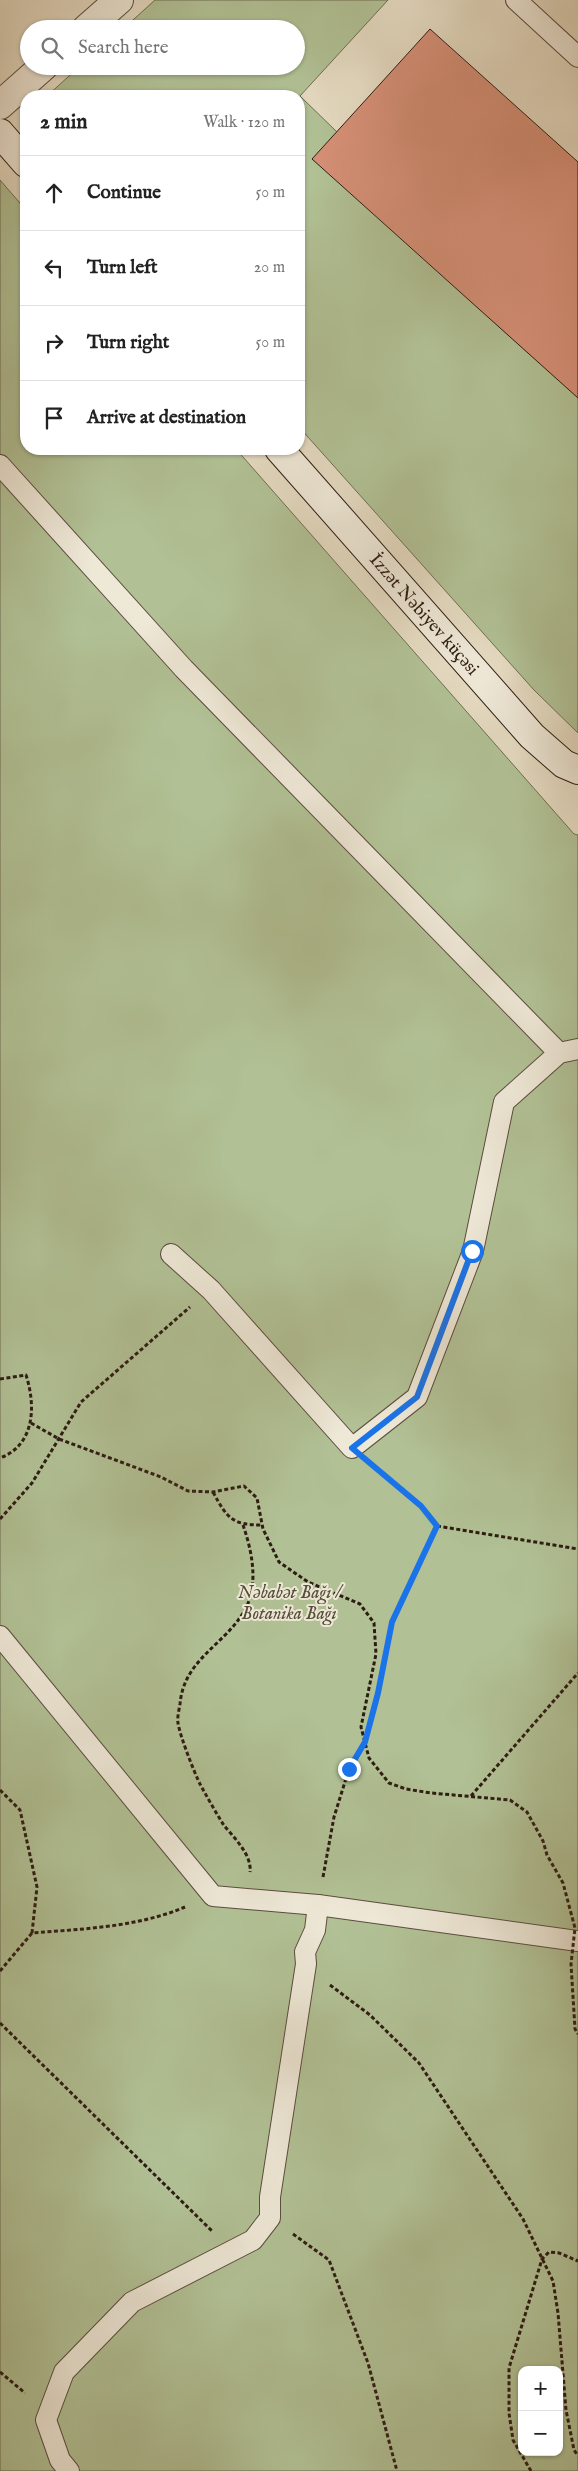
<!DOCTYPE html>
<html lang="en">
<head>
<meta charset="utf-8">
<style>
  :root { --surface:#fff; --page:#f6f6f6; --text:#222; --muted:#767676; --line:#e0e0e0 }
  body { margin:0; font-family:"IM FELL English",serif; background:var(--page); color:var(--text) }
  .controls { position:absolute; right:15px; bottom:15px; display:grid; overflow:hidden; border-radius:10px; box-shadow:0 1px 4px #0004 }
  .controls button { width:45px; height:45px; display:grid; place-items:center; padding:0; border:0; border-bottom:1px solid var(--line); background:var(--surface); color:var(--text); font:25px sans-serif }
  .stop { position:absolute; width:15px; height:15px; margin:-11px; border:4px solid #1a73e8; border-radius:50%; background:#fff }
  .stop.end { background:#1a73e8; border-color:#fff; box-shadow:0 1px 5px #0008 }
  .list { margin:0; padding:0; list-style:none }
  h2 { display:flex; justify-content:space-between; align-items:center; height:65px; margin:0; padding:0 20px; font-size:21px }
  h2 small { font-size:16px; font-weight:400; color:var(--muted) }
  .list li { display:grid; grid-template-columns:32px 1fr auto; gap:15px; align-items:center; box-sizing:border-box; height:75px; padding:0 20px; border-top:1px solid var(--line) }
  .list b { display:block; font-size:19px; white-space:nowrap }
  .list em { font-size:16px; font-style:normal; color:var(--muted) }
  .icon { flex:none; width:28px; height:28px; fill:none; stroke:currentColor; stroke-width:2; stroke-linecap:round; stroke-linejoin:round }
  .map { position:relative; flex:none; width:578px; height:2471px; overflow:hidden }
  .search { position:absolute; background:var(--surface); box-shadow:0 1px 4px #0004; left:20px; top:20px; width:285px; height:55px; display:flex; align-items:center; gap:12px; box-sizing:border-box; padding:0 18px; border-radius:28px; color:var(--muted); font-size:19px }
  .panel { position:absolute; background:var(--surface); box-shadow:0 1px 4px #0004; left:20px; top:90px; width:285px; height:365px; border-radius:20px }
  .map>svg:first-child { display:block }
  .green { fill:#b1c195; stroke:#6f6e54; fill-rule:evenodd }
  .building { fill:#d69077; stroke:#2d1c13 }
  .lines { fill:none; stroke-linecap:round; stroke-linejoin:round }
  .service-casing { stroke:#5b4c3f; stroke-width:22 }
  .tertiary-casing { stroke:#5b4c3f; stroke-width:30 }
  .secondary-casing { stroke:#2d1c13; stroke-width:30 }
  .path { stroke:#2d1c13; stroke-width:3; stroke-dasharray:4 2.5; stroke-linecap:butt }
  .service { stroke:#eee8d7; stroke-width:20 }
  .tertiary { stroke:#eee8d7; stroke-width:28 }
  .secondary { stroke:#eee8d7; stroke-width:28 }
  .path-bridge { stroke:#2d1c13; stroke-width:3; stroke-dasharray:4 2.5; stroke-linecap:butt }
  .route { stroke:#1a73e8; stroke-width:6 }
  .labels { text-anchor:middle; stroke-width:4; stroke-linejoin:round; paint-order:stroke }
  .street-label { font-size:18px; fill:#2d1c13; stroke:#eee8d7 }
  .park-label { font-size:18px; font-style:italic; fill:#554e3a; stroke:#eee8d7 }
</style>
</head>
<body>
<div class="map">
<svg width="578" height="2471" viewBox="0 0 578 2471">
  <rect width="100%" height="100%" fill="#e5dbc2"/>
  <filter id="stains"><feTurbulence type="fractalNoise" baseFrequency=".004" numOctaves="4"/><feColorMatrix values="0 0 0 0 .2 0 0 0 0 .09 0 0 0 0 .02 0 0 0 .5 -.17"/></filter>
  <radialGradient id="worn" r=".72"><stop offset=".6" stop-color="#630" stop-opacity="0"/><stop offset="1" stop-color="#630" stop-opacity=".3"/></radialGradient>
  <!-- green -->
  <g class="green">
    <path d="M155,0H388L300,96L337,132L578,398V733L534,690L299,427V96H47L80,66H296V29H123Z"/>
    <path d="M0,180L26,210V449H236L574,834L578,835V2471H0ZM522,2370H559V2452H522Z"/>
  </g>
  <!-- building -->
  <path class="building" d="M430,29L578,162V398L312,159Z"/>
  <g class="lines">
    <!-- service casing -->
    <g class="service-casing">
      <g id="service">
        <path d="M516,0L578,57"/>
        <path d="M0,465L184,669L559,1053"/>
        <path d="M171,1254L211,1290L352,1448L417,1397L473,1251L504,1102L559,1053L578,1049"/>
        <path d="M0,1636L213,1896L318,1905L578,1941"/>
        <path d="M69,2471L60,2460L46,2420L64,2372L132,2302L253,2240L270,2218V2197L306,1964L305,1952L315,1930L318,1905"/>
      </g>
    </g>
    <!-- tertiary casing -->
    <g class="tertiary-casing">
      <g id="tertiary">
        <path d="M86,29L119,0"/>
        <path d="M0,105L44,66"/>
      </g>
    </g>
    <!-- secondary casing -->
    <g class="secondary-casing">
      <g id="secondary">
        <path d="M0,133L26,163"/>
        <path id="s1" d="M279,449L532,736L564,764L578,770"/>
      </g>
    </g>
    <!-- path -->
    <g class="path">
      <path d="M0,1379L26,1375C36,1406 35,1445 0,1458"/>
      <path d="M213,1492C227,1518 232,1525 262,1525"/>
      <path d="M0,1519L32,1483L81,1402L190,1307"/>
      <path d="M243,1525C252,1551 259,1584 245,1610C224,1646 184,1659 180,1704C179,1710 177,1718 178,1723C180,1736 194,1772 200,1784C207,1797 215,1811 223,1824C233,1837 252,1854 250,1872"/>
      <path d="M437,1526L578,1549"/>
      <path d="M0,1790L20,1810L37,1887L32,1933C83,1929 138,1927 185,1907"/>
      <path d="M471,1796L578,1673"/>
      <path d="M323,1877L334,1817L349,1769L365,1742L378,1693L392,1622L437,1526L421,1506L374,1467"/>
      <path d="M0,1971L32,1933"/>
      <path d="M330,1985L370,2015L419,2063L523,2219L553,2281L558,2313L566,2410L574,2450L578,2456"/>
      <path d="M0,2023L212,2231"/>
      <path d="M293,2234L329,2260L368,2363L397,2471"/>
      <path d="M0,2372L25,2393"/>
      <path d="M531,2471L513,2440L509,2413V2368L542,2259L549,2252L559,2253L578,2261"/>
    </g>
    <!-- service -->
    <use href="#service" class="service"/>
    <!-- tertiary -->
    <use href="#tertiary" class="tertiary"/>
    <!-- secondary -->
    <use href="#secondary" class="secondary"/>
    <!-- path-bridge -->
    <path class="path-bridge" d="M31,1423L59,1439L161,1477L188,1491L213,1492L244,1486L257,1498L263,1529L279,1562L308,1582L360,1604L374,1623L376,1654L361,1727L369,1758L389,1783L406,1789L431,1793L510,1800L527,1812L543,1841L547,1855L563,1883L575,1928L571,1964L575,2029L578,2034"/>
  </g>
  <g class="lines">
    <!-- route -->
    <path class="route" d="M349,1769L365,1742L378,1693L392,1622L437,1526L421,1506L352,1448L417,1397L472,1251"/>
  </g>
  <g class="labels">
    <!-- street labels -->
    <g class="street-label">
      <text dy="6" stroke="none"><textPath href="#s1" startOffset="220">İzzət Nəbiyev küçəsi</textPath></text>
    </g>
    <!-- park labels -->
    <g class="park-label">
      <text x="289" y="1598">Nəbabət Bağı /<tspan x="289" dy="21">Botanika Bağı</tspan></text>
    </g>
  </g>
  <rect width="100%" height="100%" filter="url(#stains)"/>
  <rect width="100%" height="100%" fill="url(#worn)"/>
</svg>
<div class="controls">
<button>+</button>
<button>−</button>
</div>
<div class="stop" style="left:472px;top:1251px"></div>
<div class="stop end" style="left:349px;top:1769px"></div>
<div class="search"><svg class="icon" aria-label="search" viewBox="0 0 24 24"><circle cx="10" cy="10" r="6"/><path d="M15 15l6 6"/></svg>Search here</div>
<section class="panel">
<h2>2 min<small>Walk · 120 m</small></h2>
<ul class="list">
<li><svg class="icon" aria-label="ahead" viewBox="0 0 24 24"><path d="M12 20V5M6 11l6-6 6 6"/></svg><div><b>Continue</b></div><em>50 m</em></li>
<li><svg class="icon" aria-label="left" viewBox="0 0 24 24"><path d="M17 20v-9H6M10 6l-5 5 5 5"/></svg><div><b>Turn left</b></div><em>20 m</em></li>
<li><svg class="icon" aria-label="right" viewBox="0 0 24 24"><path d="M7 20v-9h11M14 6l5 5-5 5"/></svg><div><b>Turn right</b></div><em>50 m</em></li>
<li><svg class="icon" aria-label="arrive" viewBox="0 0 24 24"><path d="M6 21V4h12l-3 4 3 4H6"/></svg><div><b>Arrive at destination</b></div></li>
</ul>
</section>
</div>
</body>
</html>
